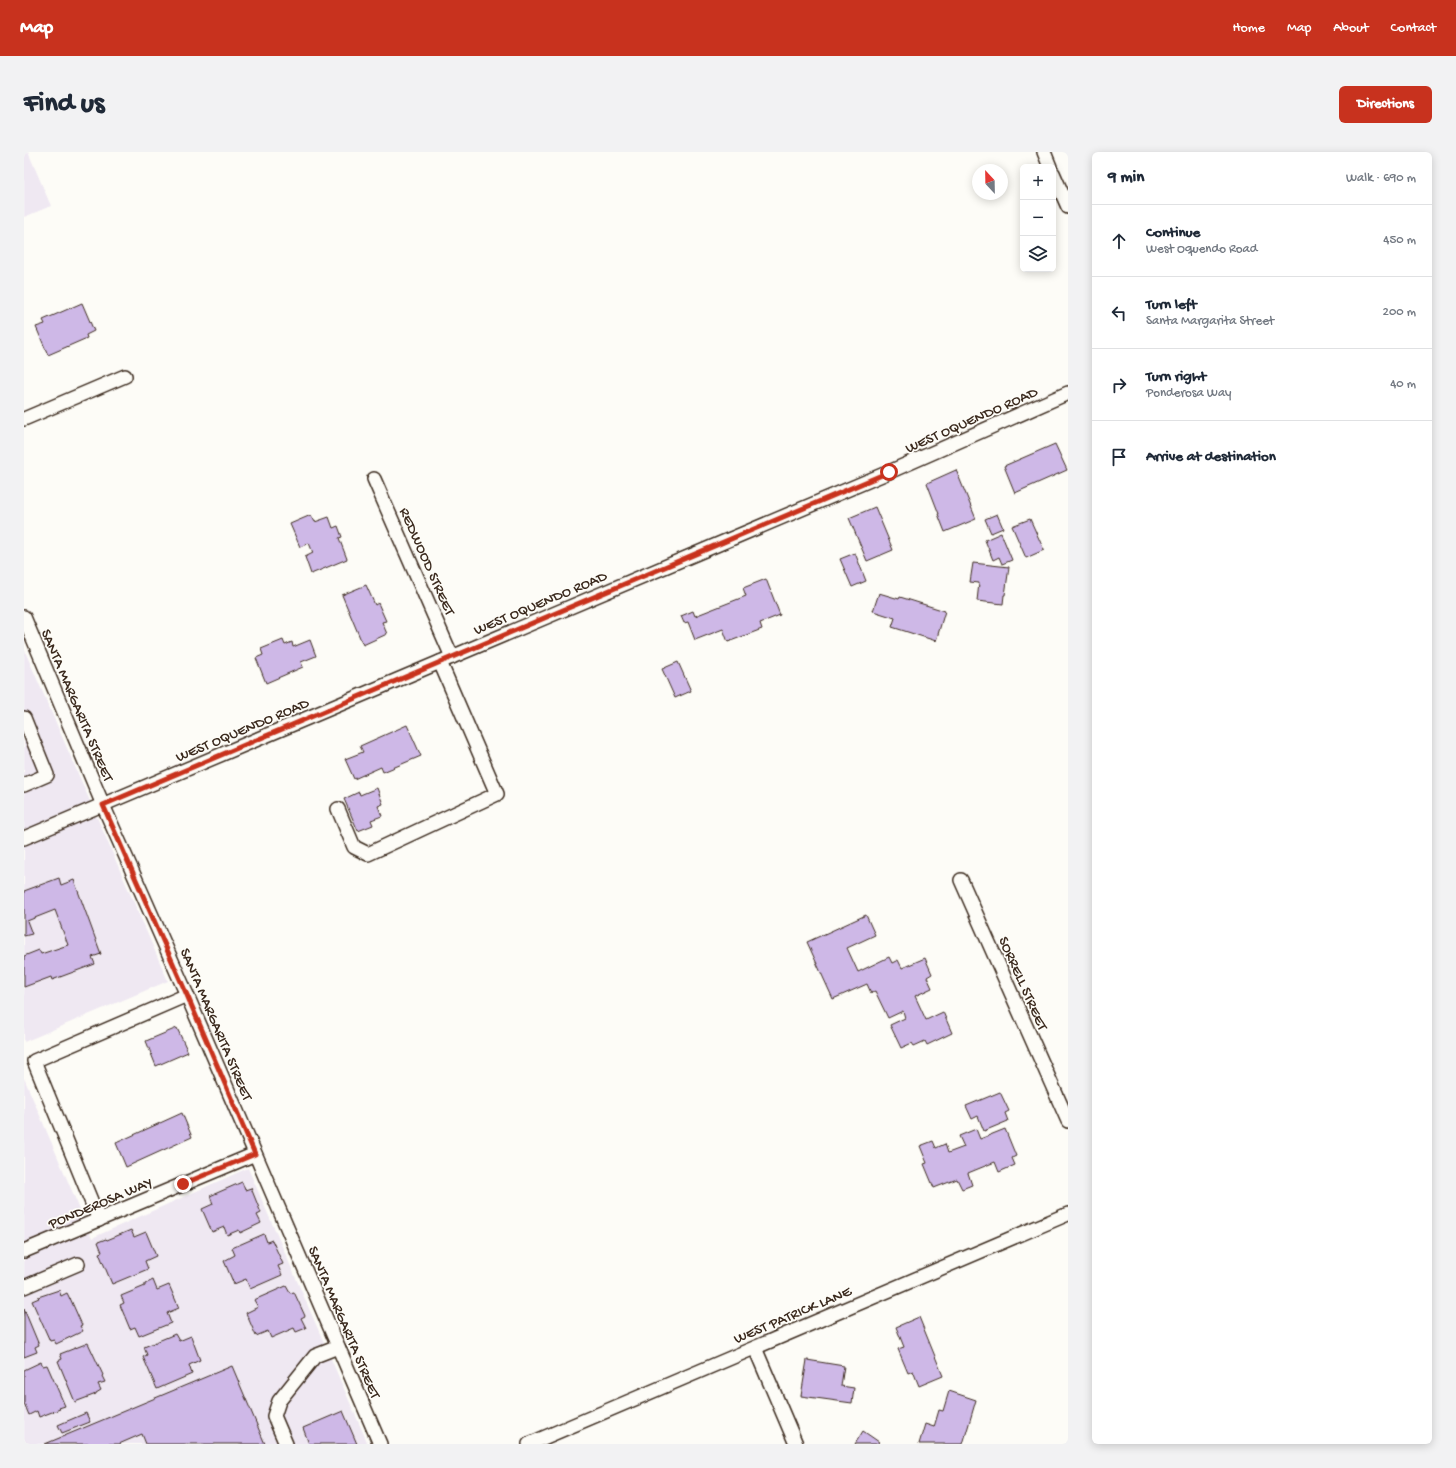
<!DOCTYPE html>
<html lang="en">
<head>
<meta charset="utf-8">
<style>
  :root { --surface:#fff; --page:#f2f2f3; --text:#1f2937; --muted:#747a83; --line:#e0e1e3; --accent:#c8321e }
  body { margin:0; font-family:"Gochi Hand",sans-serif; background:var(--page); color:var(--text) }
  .controls { position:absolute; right:12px; top:12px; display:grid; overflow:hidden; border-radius:6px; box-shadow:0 2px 10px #0003 }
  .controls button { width:36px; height:36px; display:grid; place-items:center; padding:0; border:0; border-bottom:1px solid var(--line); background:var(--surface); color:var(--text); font:20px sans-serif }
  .compass { position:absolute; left:948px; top:12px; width:36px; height:36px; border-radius:50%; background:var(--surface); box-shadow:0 2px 10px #0003; rotate:338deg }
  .stop { position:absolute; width:12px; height:12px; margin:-9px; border:3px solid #c8321e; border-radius:50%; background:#fff }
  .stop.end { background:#c8321e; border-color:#fff; box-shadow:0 1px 4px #0008 }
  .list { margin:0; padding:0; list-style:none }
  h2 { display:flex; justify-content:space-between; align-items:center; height:52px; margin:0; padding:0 16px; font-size:17px }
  h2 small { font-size:13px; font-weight:400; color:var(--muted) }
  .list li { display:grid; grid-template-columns:26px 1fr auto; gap:12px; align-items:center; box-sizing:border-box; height:72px; padding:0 16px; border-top:1px solid var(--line) }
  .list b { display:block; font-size:15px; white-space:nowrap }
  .list p { margin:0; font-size:13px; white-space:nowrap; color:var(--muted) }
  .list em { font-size:13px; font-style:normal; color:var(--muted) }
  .icon { flex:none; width:22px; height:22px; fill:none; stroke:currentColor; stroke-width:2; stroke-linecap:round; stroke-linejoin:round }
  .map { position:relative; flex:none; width:1044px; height:1292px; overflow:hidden; border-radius:6px }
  header { display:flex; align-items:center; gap:24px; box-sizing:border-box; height:56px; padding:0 20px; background:var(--accent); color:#fff }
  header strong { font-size:19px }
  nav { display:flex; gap:22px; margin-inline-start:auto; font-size:14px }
  .intro { display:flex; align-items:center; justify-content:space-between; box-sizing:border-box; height:96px; padding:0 24px }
  h1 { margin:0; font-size:28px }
  .button { padding:10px 18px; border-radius:6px; background:var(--accent); color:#fff; font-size:14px; font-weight:700 }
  main { display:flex; gap:24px; padding:0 24px }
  aside { flex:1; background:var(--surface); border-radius:6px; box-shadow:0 2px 10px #0003 }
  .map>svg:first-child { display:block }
  .built { fill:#efe8f2 }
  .building { fill:#ceb8e7; stroke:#3b2a1e }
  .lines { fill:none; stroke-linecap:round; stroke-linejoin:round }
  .minor-casing { stroke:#3b2a1e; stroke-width:16 }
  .minor { stroke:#fdfcf7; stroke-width:13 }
  .route { stroke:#c8321e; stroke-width:5 }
  .labels { text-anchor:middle; stroke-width:3.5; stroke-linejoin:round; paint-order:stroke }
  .street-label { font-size:15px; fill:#3b2a1e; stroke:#fdfcf7 }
</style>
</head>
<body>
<header>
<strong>Map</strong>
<nav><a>Home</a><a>Map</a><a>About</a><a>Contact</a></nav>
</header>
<div class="intro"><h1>Find us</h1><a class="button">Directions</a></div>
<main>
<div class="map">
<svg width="1044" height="1292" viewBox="0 0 1044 1292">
  <rect width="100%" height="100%" fill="#fdfcf7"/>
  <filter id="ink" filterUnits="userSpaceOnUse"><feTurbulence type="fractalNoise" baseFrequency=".025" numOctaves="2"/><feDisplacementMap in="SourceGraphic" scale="8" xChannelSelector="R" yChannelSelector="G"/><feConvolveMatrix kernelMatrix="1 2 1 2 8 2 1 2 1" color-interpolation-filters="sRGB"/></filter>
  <g filter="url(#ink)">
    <!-- built -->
    <g class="built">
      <path d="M0,0H4L27,54L0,65Z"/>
      <path d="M0,497L144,829L0,890Z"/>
      <path d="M0,926L68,1086L224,1016L344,1292H0Z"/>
    </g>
    <!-- building -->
    <g class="building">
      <path d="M58,151L70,179L62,183L63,186L24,203L12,175L21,172L19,168Z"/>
      <path d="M1031,292L1043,318L991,341L980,314Z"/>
      <path d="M932,318L952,367L921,380L914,362H915L903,331Z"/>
      <path d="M851,355L869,398L843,409L825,366Z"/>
      <path d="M973,362L979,376L967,381L961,367Z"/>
      <path d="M287,363L291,370L305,365L309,376L314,374L318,385L315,386L323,407L287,422L281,405L289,401L285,391L276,395L266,372Z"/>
      <path d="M1006,367L1020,398L1002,406L988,374Z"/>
      <path d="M977,381L988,408L978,412L975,405L969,408L961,388Z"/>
      <path d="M831,401L842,429L828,435L816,407Z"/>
      <path d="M949,411L985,415L981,443H980L979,452L953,449L955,431L946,430Z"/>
      <path d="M742,427L756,463L736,471L738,477L704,490L699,477L671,488L664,470L660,471L657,464L669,459L671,464L722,444L719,436Z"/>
      <path d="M342,433L351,453L354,451L362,469L358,470L363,482L339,493L318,443Z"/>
      <path d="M855,441L875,447L876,445L921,459L912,489L868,475L871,466L849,459Z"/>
      <path d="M259,488L261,493L268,490L269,495L286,488L292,504L277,510L279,515L242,531L232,506L239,503L237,497Z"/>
      <path d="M654,510L667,539L651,546L638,517Z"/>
      <path d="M383,573L397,604L359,620L357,615L330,627L321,607L339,600L336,594Z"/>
      <path d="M353,636L359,652L354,654L358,664L347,668L349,673L334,679L320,647L335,640L336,643Z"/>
      <path d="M35,726L37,733L50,728L77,802L68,805L71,812L28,828L27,825L0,835V804L15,798L17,802L44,793L31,758L3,769L8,782L0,784V739Z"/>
      <path d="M842,763L851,783L823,796L834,820L865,805L868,811L874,808L878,816L901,806L908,822L903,825L908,836L891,844L902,868L919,860L928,881L903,893L901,889L890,894L888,891L877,896L866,873L881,866L879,859L864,866L851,839L847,841L843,832L809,847L783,790Z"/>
      <path d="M153,876L164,900L132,914L122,889Z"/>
      <path d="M976,940L985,959L981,961L984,969L960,979L954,964L948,967L942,954Z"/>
      <path d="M158,961L168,985L102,1015L92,991Z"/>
      <path d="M952,977L956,987L981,977L992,1004L988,1006L991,1013L975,1020L971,1010L944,1021L948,1033L938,1037L933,1027L910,1036L900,1012L903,1011L896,994L909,989L912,996L921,992L924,1001L940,995L935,984Z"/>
      <path d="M218,1030L221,1038L227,1036L237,1061L233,1063L237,1071L216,1081L215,1078L203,1083L200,1075L188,1080L178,1057L189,1052L186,1044Z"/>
      <path d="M107,1078L110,1085L122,1080L132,1104L121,1109L124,1117L88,1132L75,1101L78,1100L74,1090L82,1087L83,1088Z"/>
      <path d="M240,1082L243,1090L248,1088L259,1112L254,1114L258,1123L226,1137L222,1127L210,1132L200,1109L211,1103L208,1096Z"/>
      <path d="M129,1128L133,1138L145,1133L155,1156L143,1161L147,1171L115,1184L111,1175L106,1177L96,1153L100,1151L97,1144L121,1134V1132Z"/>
      <path d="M262,1134L266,1141L270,1140L281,1164L277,1166L282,1176L272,1180L270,1176L247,1186L244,1179L232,1184L222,1161L234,1155L230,1148Z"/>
      <path d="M35,1138L37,1144L43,1141L46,1147V1146L58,1173L56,1174L59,1179L32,1192L30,1188L26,1189L8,1149L15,1146L14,1145Z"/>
      <path d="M0,1157L15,1193L11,1195L13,1200L0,1205Z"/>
      <path d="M895,1165L919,1224L895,1234L889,1219L884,1221L874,1197L880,1195L872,1175Z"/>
      <path d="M151,1182L155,1189L167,1184L176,1208L165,1213L168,1222L133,1237L119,1205L123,1203L120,1195Z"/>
      <path d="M64,1191L79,1223L78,1224L81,1230L74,1232L77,1238L72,1241V1242L51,1250L34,1209L38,1207L36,1202Z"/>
      <path d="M783,1208L820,1214L817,1234L830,1236L828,1251L777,1244Z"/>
      <path d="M17,1210L19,1214L23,1213L41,1254L35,1256L36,1257L15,1265L13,1259L5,1263L0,1251V1218Z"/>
      <path d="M208,1214L241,1292H122L118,1282L95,1292H21Z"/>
      <path d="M925,1239L952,1248L939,1292H895L901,1272L910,1275L915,1258L919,1259Z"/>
      <path d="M319,1259L333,1292H285L279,1276Z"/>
      <path d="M62,1261L66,1270L38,1281L34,1273Z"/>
      <path d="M839,1279L855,1290L853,1292H831Z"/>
    </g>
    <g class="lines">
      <!-- minor casing -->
      <g class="minor-casing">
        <g id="minor">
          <path d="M1020,0L1026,15"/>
          <path d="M1029,21L1044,55"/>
          <path d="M0,267L101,224"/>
          <path d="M350,327L428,505"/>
          <path d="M0,465L79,653L163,843L356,1292"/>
          <path d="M0,566L23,623L0,633"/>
          <path d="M314,657L330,695L344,702L473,642L416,510"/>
          <path d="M0,686L865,320L1044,241"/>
          <path d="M937,728L1044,969"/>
          <path d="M75,1068L10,909L163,843"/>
          <path d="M0,1099L231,1002"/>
          <path d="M0,1135L54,1112"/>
          <path d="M731,1196L772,1292"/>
          <path d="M262,1292L250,1264L255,1249L291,1204L314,1195"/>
          <path d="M505,1292L1044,1062"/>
        </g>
      </g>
      <!-- minor -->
      <use href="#minor" class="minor"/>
    </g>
  </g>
  <g class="lines" filter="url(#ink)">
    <!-- route -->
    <path class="route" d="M159,1032L231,1002L163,843L79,653L865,320"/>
  </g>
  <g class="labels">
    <!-- street labels -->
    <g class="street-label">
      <text transform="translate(947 267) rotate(-24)" y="5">WEST OQUENDO ROAD</text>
      <text transform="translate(404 409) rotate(66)" y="5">REDWOOD STREET</text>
      <text transform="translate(516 450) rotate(-23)" y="5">WEST OQUENDO ROAD</text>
      <text transform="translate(54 553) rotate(67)" y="5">SANTA MARGARITA STREET</text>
      <text transform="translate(218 577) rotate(-23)" y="5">WEST OQUENDO ROAD</text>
      <text transform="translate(1000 831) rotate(66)" y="5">SORRELL STREET</text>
      <text transform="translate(193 872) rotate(67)" y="5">SANTA MARGARITA STREET</text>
      <text transform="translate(76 1050) rotate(-23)" y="5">PONDEROSA WAY</text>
      <text transform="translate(768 1162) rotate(-23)" y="5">WEST PATRICK LANE</text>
      <text transform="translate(321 1170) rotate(67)" y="5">SANTA MARGARITA STREET</text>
    </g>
  </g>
</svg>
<div class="controls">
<button>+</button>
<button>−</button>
<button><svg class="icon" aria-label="layers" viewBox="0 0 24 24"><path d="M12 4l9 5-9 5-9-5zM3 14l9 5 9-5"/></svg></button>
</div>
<svg class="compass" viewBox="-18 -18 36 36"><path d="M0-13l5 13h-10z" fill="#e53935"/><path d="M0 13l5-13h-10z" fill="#747a83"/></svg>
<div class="stop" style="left:865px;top:320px"></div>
<div class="stop end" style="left:159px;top:1032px"></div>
</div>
<aside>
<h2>9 min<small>Walk · 690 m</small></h2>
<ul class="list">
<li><svg class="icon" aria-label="ahead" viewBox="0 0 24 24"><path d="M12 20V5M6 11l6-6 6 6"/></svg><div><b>Continue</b><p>West Oquendo Road</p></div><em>450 m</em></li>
<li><svg class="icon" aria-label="left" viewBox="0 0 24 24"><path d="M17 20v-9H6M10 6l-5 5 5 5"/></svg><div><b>Turn left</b><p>Santa Margarita Street</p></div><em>200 m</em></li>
<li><svg class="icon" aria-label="right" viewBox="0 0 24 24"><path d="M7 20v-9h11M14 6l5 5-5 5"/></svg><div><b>Turn right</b><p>Ponderosa Way</p></div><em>40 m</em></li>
<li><svg class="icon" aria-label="arrive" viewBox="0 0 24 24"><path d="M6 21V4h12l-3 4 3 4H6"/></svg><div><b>Arrive at destination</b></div></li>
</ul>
</aside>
</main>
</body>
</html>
